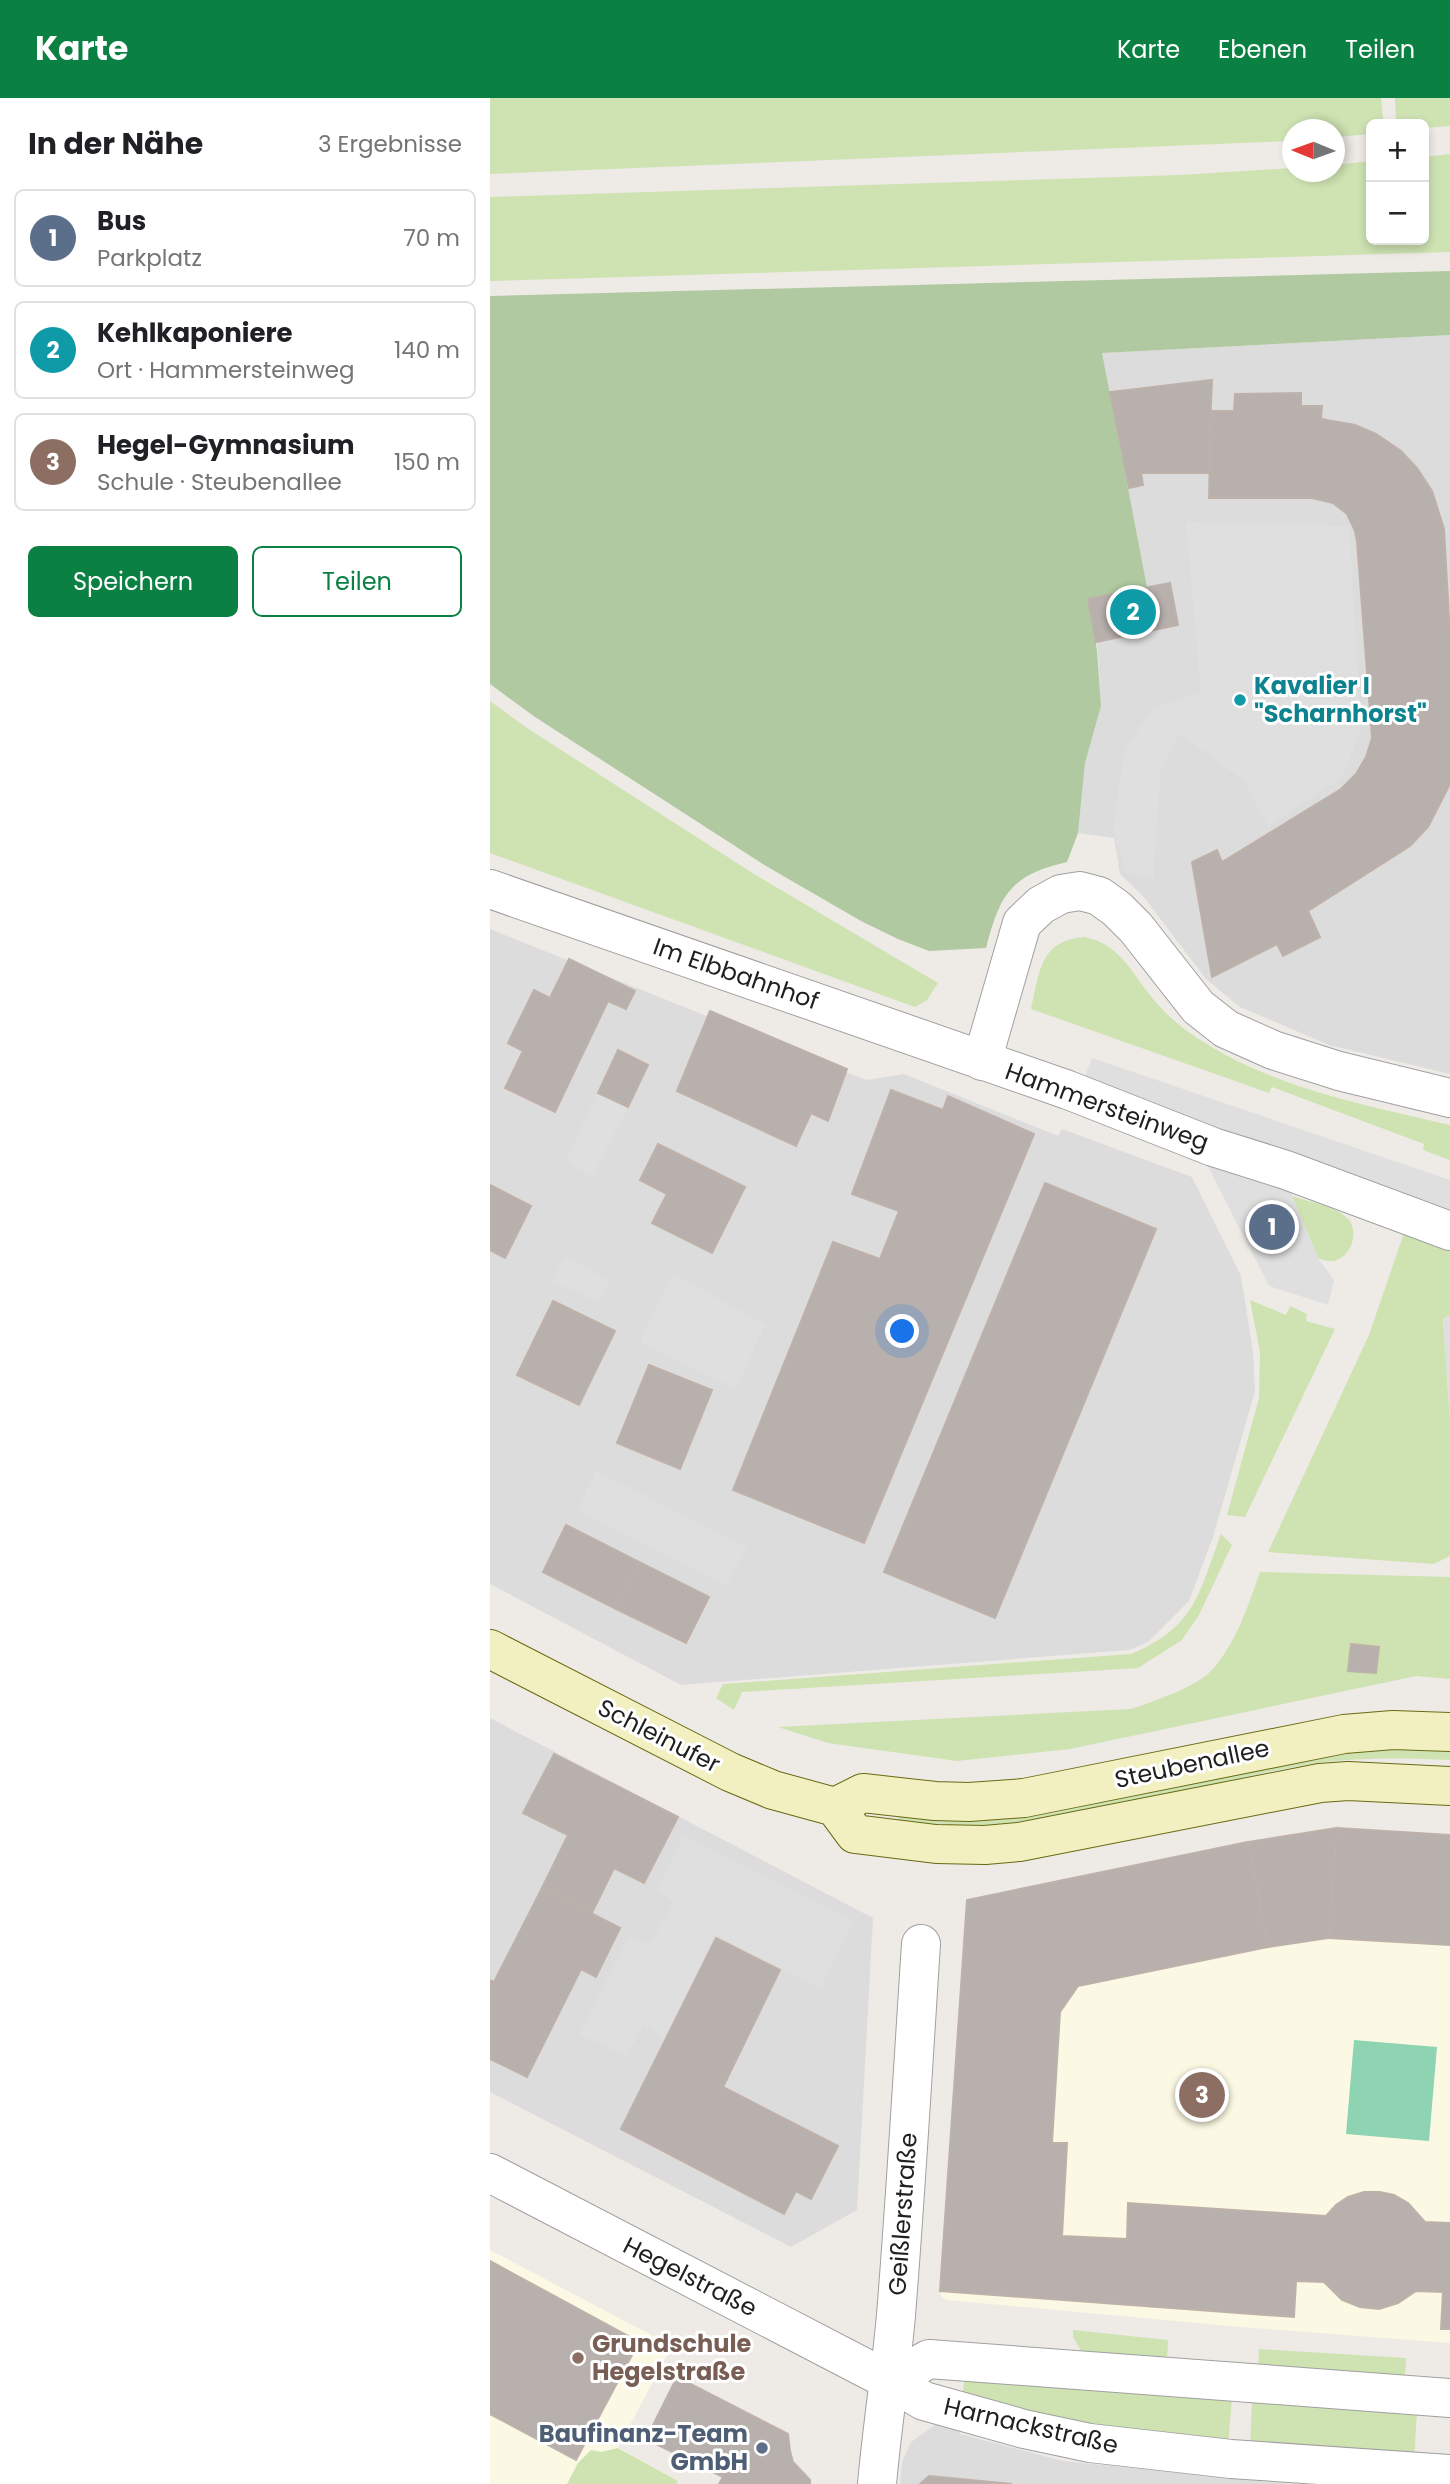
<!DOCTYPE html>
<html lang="de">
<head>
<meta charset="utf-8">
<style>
  :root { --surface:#fff; --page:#f6f6f6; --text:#202124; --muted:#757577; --line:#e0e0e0; --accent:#0b8043 }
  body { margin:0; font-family:Poppins,sans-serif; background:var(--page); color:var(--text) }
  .controls { position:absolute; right:21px; top:21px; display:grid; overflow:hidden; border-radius:10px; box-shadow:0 4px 10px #0003 }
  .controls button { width:63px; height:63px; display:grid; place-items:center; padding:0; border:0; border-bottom:2px solid var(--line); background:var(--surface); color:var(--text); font:35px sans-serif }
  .compass { position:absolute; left:792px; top:21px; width:63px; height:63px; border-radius:50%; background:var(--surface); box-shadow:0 4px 10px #0003; rotate:271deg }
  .you { position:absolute; left:413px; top:1234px; width:24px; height:24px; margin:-18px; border:5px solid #fff; border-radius:50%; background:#1a73e8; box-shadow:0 0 0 10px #1a73e833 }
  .badge { display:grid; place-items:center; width:46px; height:46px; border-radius:50%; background:var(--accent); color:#fff; font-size:23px; font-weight:700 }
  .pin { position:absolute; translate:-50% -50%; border:4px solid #fff; box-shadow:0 2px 7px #0006 }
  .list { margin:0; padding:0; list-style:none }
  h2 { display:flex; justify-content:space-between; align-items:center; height:91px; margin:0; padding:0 28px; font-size:30px }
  h2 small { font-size:23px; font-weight:400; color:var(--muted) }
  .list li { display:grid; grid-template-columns:46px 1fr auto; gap:21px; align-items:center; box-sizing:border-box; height:98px; margin:0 14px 14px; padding:0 14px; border:2px solid var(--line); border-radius:10px }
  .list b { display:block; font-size:26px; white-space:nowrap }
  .list p { margin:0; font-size:23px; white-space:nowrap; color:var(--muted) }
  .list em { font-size:23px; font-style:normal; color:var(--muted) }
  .actions { display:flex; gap:14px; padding:21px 28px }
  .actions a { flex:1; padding:16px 0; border:2px solid var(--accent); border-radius:10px; text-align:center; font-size:24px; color:var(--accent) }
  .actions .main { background:var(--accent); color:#fff }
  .map { position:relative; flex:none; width:960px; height:2386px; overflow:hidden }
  header { display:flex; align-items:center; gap:42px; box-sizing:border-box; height:98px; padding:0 35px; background:var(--accent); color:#fff }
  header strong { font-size:33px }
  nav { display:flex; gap:38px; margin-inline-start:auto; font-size:24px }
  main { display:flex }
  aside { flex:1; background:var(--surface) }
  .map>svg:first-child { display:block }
  .residential { fill:#dddcdc }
  .education { fill:#fbf9e3 }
  .grass { fill:#cee2b2 }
  .forest { fill:#b0c9a0 }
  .pitch { fill:#8ed4b3 }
  .parking { fill:#dfdfdf }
  .building { fill:#b7b0ac; stroke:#beb1aa; stroke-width:2 }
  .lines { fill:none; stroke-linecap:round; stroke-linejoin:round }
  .minor-casing { stroke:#a0a0a0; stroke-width:40 }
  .secondary-casing { stroke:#686a12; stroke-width:40 }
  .minor { stroke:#fff; stroke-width:38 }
  .secondary { stroke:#f2f0c1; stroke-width:38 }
  .culture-dot { fill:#0f9aa8; stroke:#fff; stroke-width:2.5 }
  .education-dot { fill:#8d6e63; stroke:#fff; stroke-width:2.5 }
  .service-dot { fill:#5c6f8a; stroke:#fff; stroke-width:2.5 }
  .labels { text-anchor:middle; stroke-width:6; stroke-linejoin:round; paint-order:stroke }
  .culture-label { font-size:24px; font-weight:bold; fill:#0d838f; stroke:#fff; text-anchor:start }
  .street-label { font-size:24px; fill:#1f1f1f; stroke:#fff }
  .education-label { font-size:24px; font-weight:bold; fill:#785e54; stroke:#fff; text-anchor:start }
  .service-label { font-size:24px; font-weight:bold; fill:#4e5e75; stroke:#fff; text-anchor:end }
</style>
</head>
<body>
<header>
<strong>Karte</strong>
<nav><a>Karte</a><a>Ebenen</a><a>Teilen</a></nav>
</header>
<main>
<aside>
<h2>In der Nähe<small>3 Ergebnisse</small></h2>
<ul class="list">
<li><span class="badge" style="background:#5c6f8a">1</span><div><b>Bus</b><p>Parkplatz</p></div><em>70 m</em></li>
<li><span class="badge" style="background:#0f9aa8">2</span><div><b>Kehlkaponiere</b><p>Ort · Hammersteinweg</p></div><em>140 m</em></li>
<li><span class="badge" style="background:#8d6e63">3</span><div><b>Hegel-Gymnasium</b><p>Schule · Steubenallee</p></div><em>150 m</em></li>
</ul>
<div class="actions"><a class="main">Speichern</a><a>Teilen</a></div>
</aside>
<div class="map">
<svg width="960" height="2386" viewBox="0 0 960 2386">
  <rect width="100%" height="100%" fill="#eeebe6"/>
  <!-- residential -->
  <g class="residential">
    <path d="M960,237V976L839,947L750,909L716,881L653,798L630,776L624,740L588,735L595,665L611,608L608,552L598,501L657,489L611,255Z"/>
    <path d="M0,831L376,982L414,976L568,1038L572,1031L702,1079L751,1178L763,1253L765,1293L723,1439L699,1503L658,1544L639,1552L191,1587L0,1486Z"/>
    <path d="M0,1620L383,1820L367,2112L301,2149L0,1994Z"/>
    <path d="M452,2322L471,2326L470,2336L573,2363L799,2386H410L412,2364L421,2344Z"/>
  </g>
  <!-- education -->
  <g class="education">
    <path d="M847,1730L960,1737V2245L751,2229L457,2202L451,2198L450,2193L477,1802L758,1744Z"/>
    <path d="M0,2152L182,2248L128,2349L188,2383L186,2386H0Z"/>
  </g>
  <!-- grass -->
  <g class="grass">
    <path d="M0,0H891L893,21L889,26H881V36L845,39L844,32H802V43H799L0,76Z"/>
    <path d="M905,0H960V28L934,30V26H916L906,23Z"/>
    <path d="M960,56V154L0,183V99L690,77L802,70V74H844L845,67L881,63V142H934V59Z"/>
    <path d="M0,603L37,630L264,776L448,885L437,902L425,909L0,755Z"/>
    <path d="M594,839C629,845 642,875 663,901C677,918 694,932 712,943C787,991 875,1007 960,1027V1062L933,1052L934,1046L782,989L779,995L541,911C550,874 549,843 594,839Z"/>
    <path d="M802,1098C818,1104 847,1108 859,1122C869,1135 861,1159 844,1163C838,1164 833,1162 828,1160Z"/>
    <path d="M914,1135L960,1152V1217L953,1221L960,1323V1458L944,1466L778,1454L879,1237Z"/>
    <path d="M760,1202L796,1217L800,1208L817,1216L816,1223L845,1231L755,1419L737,1417L769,1300L770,1254Z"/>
    <path d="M731,1436L742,1447L709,1517L692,1542L648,1570L252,1594L244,1612L226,1600L233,1586L641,1556C705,1530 709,1495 731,1436Z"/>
    <path d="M770,1474L960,1479V1581L926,1578L580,1651L467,1663L338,1645L288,1629L641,1611C664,1603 707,1589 723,1571C747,1543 758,1508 770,1474Z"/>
    <path d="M917,1651L960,1653V1662C916,1660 871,1659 827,1665C722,1682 620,1717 514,1727C479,1731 443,1728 408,1724L409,1717L536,1719L555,1716L843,1656Z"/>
    <path d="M583,2232L678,2242L677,2262L593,2256L583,2239Z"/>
    <path d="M769,2251L916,2260L915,2277L768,2270Z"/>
    <path d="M475,2277L742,2300L738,2348L612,2334L472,2300Z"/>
    <path d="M762,2303L927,2311L924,2365L760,2350Z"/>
    <path d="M128,2350L188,2383L186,2386H77L88,2365L101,2352L111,2354Z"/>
  </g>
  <!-- forest -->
  <path class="forest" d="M960,173V237L612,255L657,489L598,501L607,552L611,608L595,665L588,735L577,764C520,777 510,797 496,850L439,853L408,841L371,823L276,768L45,619L0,586V198Z"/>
  <!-- pitch -->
  <path class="pitch" d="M864,1942L947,1949L939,2043L856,2036Z"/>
  <!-- parking -->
  <g class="parking">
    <path d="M696,424L859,428L871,632L853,678L779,728L753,682L689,635L671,672L663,781L636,775L623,732L634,654L662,611L711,594Z"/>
    <path d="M602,960L960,1082V1133L796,1073L802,1098L828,1160L844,1182L838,1207L779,1188L704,1041L588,996Z"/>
    <path d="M108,995L138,1009L102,1079L75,1063Z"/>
    <path d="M75,1158L120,1183L109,1204L61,1183Z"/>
    <path d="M183,1176L275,1226L246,1291L150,1244Z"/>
    <path d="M960,1217V1323L953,1221Z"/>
    <path d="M106,1373L257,1449L237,1488L87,1412Z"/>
    <path d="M194,1737L364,1823L330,1891L225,1836L174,1939L154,1927L136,1959L90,1936L139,1838L160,1846L184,1804L168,1792Z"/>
  </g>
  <!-- building -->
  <g class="building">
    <path d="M722,282L718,375H651L653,387L639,390L620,294Z"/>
    <path d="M811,295V308H832L831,321L865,327L886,336L911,353L927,370L942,393L954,431L960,538V686L938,729L920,748L818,813L830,839L793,858L787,846L722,879L702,764L727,752L732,764L851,691L866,676L876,659L882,640L867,443L865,433L857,416L843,405L822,400H719L721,313H744L745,296Z"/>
    <path d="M680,485L688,527L606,544L598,501Z"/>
    <path d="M79,861L145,893L136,911L118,903L65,1014L15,990L33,953L18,945L44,892L60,900Z"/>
    <path d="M220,913L357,971L338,1023L321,1015L306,1048L187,993Z"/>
    <path d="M128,952L158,967L138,1009L108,995Z"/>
    <path d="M401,992L453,1012L458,998L544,1036L374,1445L243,1392L343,1144L390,1161L409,1113L362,1096Z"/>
    <path d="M168,1046L255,1089L222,1155L162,1125L177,1096L150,1082Z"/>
    <path d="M555,1085L666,1131L505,1520L394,1474Z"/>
    <path d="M0,1087L41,1108L15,1160L0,1152Z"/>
    <path d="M63,1203L125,1233L89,1307L27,1277Z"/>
    <path d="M159,1267L222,1292L190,1371L127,1345Z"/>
    <path d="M76,1427L149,1464L126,1511L53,1474Z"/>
    <path d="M149,1464L219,1499L196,1545L126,1511Z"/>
    <path d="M861,1546L889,1549L886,1575L858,1573Z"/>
    <path d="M64,1656L188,1719L154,1785L124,1770L102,1815L52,1790L78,1737L33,1715Z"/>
    <path d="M847,1730L839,1840L778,1849L758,1744Z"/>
    <path d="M847,1730L960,1737V1847L839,1840Z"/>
    <path d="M758,1744L778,1849L588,1888L570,1914L562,2045H577L572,2138L637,2141L638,2105L836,2118L846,2107L858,2099L874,2094H890L904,2097L918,2105L935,2124L960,2125V2231H951L953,2194L926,2193L908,2205L889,2211L870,2209L852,2202L834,2184L806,2183L804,2219L450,2193L477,1802Z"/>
    <path d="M52,1790L130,1830L106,1879L91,1871L37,1979L0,1961V1882L4,1884Z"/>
    <path d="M226,1840L290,1872L233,1989L348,2048L321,2101L306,2093L294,2116L131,2031Z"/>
    <path d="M0,2163L149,2244L86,2362L0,2316Z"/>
    <path d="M187,2279L298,2336L300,2353L303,2364L320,2382V2386H229L233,2379L156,2341Z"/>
    <path d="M439,2378L522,2386H430Z"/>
  </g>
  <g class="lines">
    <!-- minor casing -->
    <g class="minor-casing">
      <g id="minor">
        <path d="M0,791L578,992L723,1049L796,1072L960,1133"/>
        <path d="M492,963L532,825L551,807L571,796L590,793L609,798L627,811L646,830L708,909L736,931L783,952L849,973L960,1000"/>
        <path d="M0,2075L400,2283L434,2303L534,2331L600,2345L741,2361L960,2376"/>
        <path d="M400,2283L439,2261L960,2300"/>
        <path d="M387,2386C392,2329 401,2274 406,2217C416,2093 423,1969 431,1846"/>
      </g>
    </g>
    <!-- secondary casing -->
    <g class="secondary-casing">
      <g id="secondary">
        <path d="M0,1551L240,1674L283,1692L345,1709L365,1736L446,1746L495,1747L529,1744L830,1685L858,1683L960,1688"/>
        <path d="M345,1709L373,1695L445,1703L479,1704L534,1700L854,1636L903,1632L960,1634"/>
      </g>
    </g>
    <!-- minor -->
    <use href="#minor" class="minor"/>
    <!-- secondary -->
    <use href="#secondary" class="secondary"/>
  </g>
  <!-- markers -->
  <circle class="culture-dot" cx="750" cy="602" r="7"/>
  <circle class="education-dot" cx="88" cy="2260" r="7"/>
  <circle class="service-dot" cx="272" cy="2350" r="7"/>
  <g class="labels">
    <!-- culture labels -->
    <g class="culture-label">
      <text x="764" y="596">Kavalier I<tspan x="764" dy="28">"Scharnhorst"</tspan></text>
    </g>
    <!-- street labels -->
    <g class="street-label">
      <text transform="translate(246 876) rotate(19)" y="8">Im Elbbahnhof</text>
      <text transform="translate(617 1009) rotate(20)" y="8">Hammersteinweg</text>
      <text transform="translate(169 1638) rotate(27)" y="8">Schleinufer</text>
      <text transform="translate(702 1666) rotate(-12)" y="8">Steubenallee</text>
      <text transform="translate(413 2116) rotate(-86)" y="8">Geißlerstraße</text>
      <text transform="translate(200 2179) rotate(27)" y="8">Hegelstraße</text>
      <text transform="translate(541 2328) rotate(13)" y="8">Harnackstraße</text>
    </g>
    <!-- education labels -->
    <g class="education-label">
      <text x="102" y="2254">Grundschule<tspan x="102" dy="28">Hegelstraße</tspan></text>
    </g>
    <!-- service labels -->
    <g class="service-label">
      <text x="258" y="2344">Baufinanz-Team<tspan x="258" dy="28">GmbH</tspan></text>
    </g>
  </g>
</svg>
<div class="controls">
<button>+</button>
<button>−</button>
</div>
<svg class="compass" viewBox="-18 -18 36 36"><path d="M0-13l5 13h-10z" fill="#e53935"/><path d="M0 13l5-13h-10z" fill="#757577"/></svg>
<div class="you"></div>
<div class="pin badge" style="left:782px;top:1129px;background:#5c6f8a">1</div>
<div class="pin badge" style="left:643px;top:514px;background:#0f9aa8">2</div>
<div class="pin badge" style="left:712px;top:1997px;background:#8d6e63">3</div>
</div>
</main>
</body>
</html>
